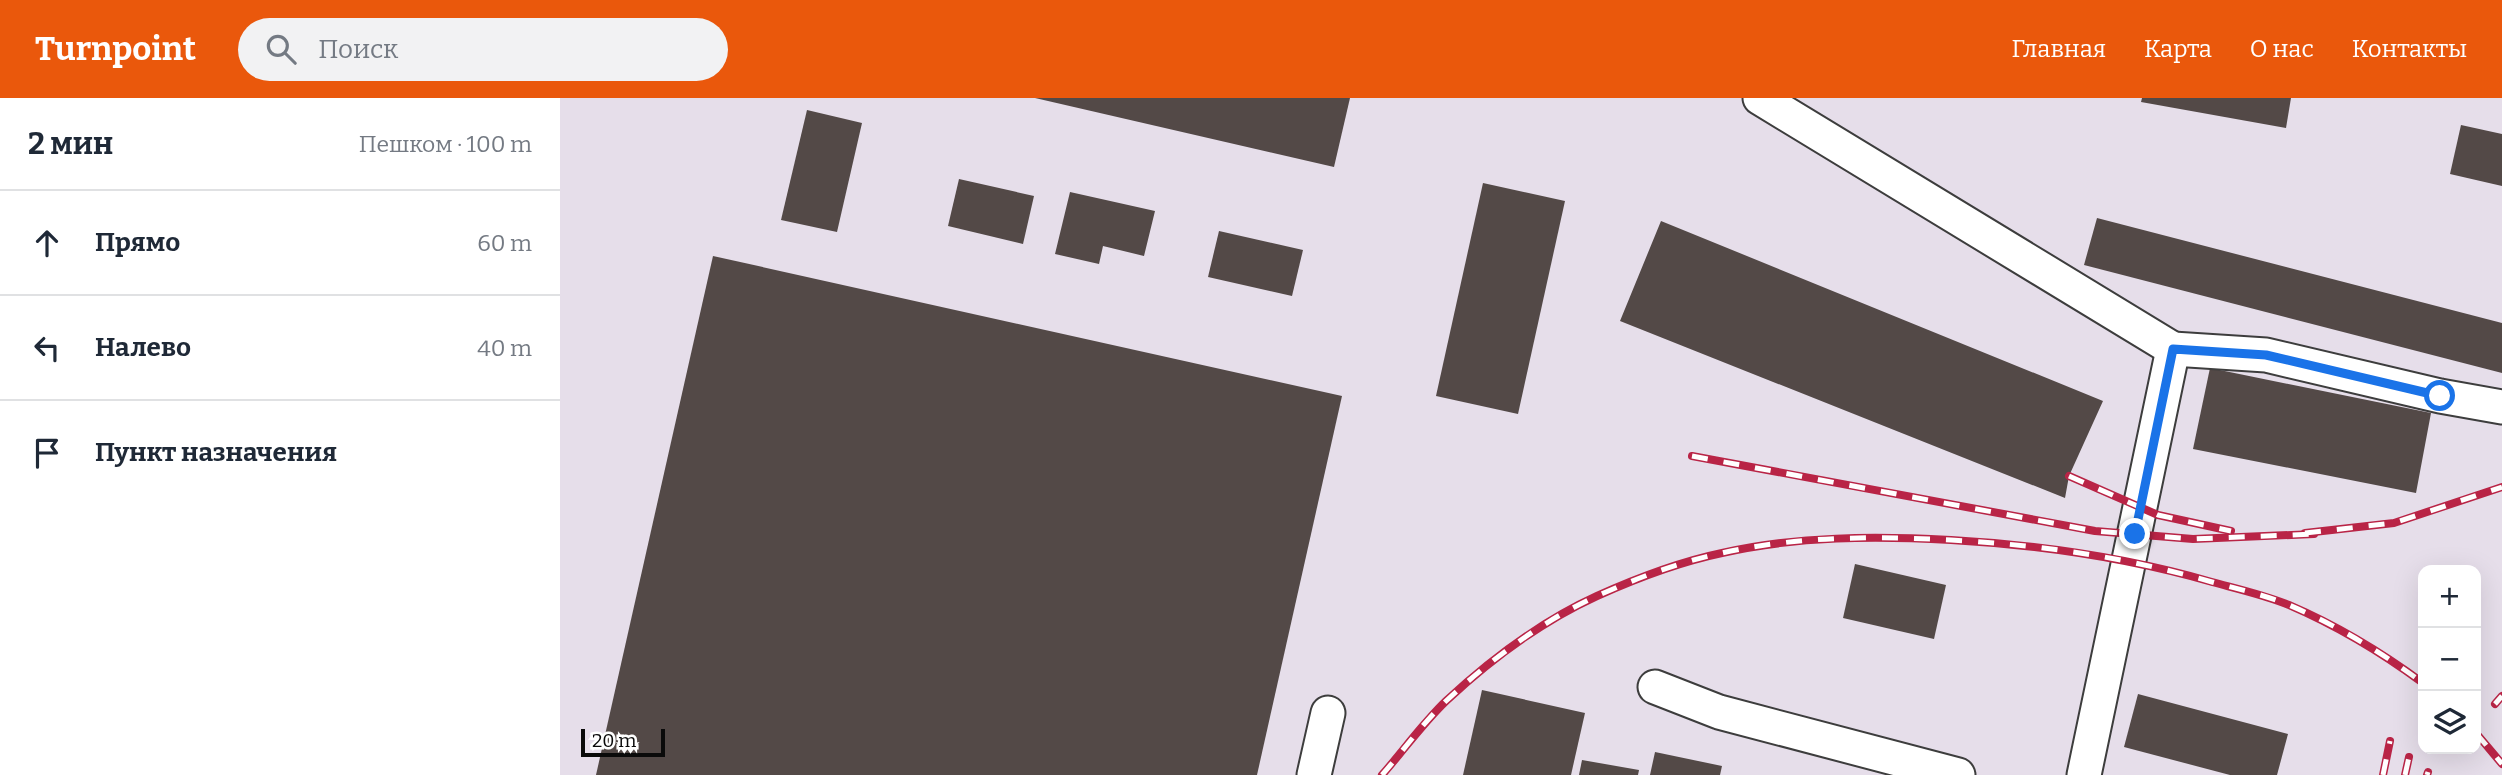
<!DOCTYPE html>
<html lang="ru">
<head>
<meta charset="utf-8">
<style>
  :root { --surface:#fff; --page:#f2f2f3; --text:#1f2937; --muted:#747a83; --line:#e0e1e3; --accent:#ea580c }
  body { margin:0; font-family:Bitter,serif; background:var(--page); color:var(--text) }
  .controls { position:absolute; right:21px; bottom:21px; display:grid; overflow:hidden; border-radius:14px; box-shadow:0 7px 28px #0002 }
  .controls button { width:63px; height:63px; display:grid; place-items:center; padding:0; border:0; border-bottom:2px solid var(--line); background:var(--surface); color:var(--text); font:35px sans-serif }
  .scale { position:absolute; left:21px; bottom:18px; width:84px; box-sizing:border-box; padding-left:7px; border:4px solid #0a0a0a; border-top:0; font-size:19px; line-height:24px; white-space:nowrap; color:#0a0a0a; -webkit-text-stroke:5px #fff; paint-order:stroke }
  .stop { position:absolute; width:21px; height:21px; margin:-16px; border:5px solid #1a73e8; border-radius:50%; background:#fff }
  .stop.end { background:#1a73e8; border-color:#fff; box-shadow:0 2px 7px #0008 }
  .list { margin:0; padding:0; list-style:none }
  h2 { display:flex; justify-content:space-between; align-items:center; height:91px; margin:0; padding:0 28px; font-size:30px }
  h2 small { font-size:23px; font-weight:400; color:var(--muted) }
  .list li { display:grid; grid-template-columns:46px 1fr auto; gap:21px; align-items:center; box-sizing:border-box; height:105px; padding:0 28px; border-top:2px solid var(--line) }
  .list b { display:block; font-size:26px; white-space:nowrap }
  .list em { font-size:23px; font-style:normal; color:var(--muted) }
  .icon { flex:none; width:38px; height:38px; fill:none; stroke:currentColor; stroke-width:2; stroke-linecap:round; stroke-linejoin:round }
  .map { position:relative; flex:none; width:1942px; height:677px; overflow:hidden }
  header { display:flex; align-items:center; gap:42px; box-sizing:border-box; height:98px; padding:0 35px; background:var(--accent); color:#fff }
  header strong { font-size:33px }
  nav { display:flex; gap:38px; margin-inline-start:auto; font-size:24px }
  .search { width:490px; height:63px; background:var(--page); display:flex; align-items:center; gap:18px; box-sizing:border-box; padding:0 24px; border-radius:38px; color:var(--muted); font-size:26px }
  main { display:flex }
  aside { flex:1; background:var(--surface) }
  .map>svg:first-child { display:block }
  .industrial { fill:#e6deea; fill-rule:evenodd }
  .building { fill:#534947 }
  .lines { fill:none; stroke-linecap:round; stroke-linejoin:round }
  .minor-casing { stroke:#3d3d3d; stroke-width:37 }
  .minor { stroke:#fff; stroke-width:33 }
  .rail-casing { stroke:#b92446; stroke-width:8 }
  .rail { stroke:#fff; stroke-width:5; stroke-dasharray:16; stroke-linecap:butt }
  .route { stroke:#1a73e8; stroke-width:9 }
</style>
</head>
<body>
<header>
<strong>Turnpoint</strong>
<div class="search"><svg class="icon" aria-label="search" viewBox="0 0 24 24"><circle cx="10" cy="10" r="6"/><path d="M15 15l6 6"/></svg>Поиск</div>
<nav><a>Главная</a><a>Карта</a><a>О нас</a><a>Контакты</a></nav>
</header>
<main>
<aside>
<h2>2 мин<small>Пешком · 100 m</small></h2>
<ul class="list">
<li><svg class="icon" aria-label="ahead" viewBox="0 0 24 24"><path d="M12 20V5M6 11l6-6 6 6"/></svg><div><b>Прямо</b></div><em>60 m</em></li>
<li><svg class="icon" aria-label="left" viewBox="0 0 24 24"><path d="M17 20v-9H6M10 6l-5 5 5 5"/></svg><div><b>Налево</b></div><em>40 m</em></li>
<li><svg class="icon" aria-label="arrive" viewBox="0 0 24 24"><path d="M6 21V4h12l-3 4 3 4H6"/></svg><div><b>Пункт назначения</b></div></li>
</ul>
</aside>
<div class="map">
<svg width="1942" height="677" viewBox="0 0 1942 677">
  <rect width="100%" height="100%" fill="#fff6e8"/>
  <!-- industrial -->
  <path class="industrial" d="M0,0H1942V677H0ZM1863,472H1916V651H1863Z"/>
  <!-- building -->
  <g class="building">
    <path d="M475,0H790L774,69Z"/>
    <path d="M1582,0H1731L1726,30L1581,4Z"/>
    <path d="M247,12L302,25L277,134L221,122Z"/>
    <path d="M1901,27L1942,36V88L1890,76Z"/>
    <path d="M399,81L474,98L463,146L388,128Z"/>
    <path d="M923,85L1005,103L958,316L876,298Z"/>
    <path d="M510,94L595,113L584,158L543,148L539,166L495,156Z"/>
    <path d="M1537,120L1942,225V275L1524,167Z"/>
    <path d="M1101,123L1543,303L1509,378L1505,400L1060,223Z"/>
    <path d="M659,133L743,152L732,198L648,179Z"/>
    <path d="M153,158L782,298L697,677H36Z"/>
    <path d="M1650,270L1871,315L1856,395L1633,351Z"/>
    <path d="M1295,466L1386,487L1374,541L1283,520Z"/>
    <path d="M922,592L1025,615L1011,677H903Z"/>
    <path d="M1578,596L1728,636L1717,677H1670L1564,649Z"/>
    <path d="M1095,654L1162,668L1160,677H1090Z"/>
    <path d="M1022,662L1079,672L1078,677H1019Z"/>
  </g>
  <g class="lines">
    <!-- minor casing -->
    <g class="minor-casing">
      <g id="minor">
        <path d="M1200,0L1613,251L1524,677"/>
        <path d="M1613,251L1706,257L1880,298L1942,309"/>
        <path d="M1095,589L1159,614L1398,677"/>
        <path d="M754,677L768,615"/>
      </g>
    </g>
    <!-- minor -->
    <use href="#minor" class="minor"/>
    <!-- rail casing -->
    <g class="rail-casing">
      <g id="rail">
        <path d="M1132,358L1535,433L1633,441L1754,436"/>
        <path d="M1509,378L1598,417L1671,433"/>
        <path d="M1745,435L1834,425L1942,389"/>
        <path d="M1935,606L1942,598"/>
        <path d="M1916,635L1942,666"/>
        <path d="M822,677C843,653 863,625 886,603C930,562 982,523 1037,498C1077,480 1119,464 1162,455C1237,438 1315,438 1391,442C1482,447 1565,459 1652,484C1678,491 1705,497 1729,507C1778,528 1821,554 1863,585"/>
        <path d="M1823,677L1830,643"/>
        <path d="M1845,677L1849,659"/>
        <path d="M1867,677L1868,674"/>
      </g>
    </g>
    <!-- rail -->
    <use href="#rail" class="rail"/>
  </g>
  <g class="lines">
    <!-- route -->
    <path class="route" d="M1575,436L1613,251L1706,257L1880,298"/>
  </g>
</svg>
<div class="controls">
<button>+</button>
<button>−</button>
<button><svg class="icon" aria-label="layers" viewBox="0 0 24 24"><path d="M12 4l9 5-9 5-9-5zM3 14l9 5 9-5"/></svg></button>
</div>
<div class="scale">20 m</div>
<div class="stop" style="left:1880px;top:298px"></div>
<div class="stop end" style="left:1575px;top:436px"></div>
</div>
</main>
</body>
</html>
